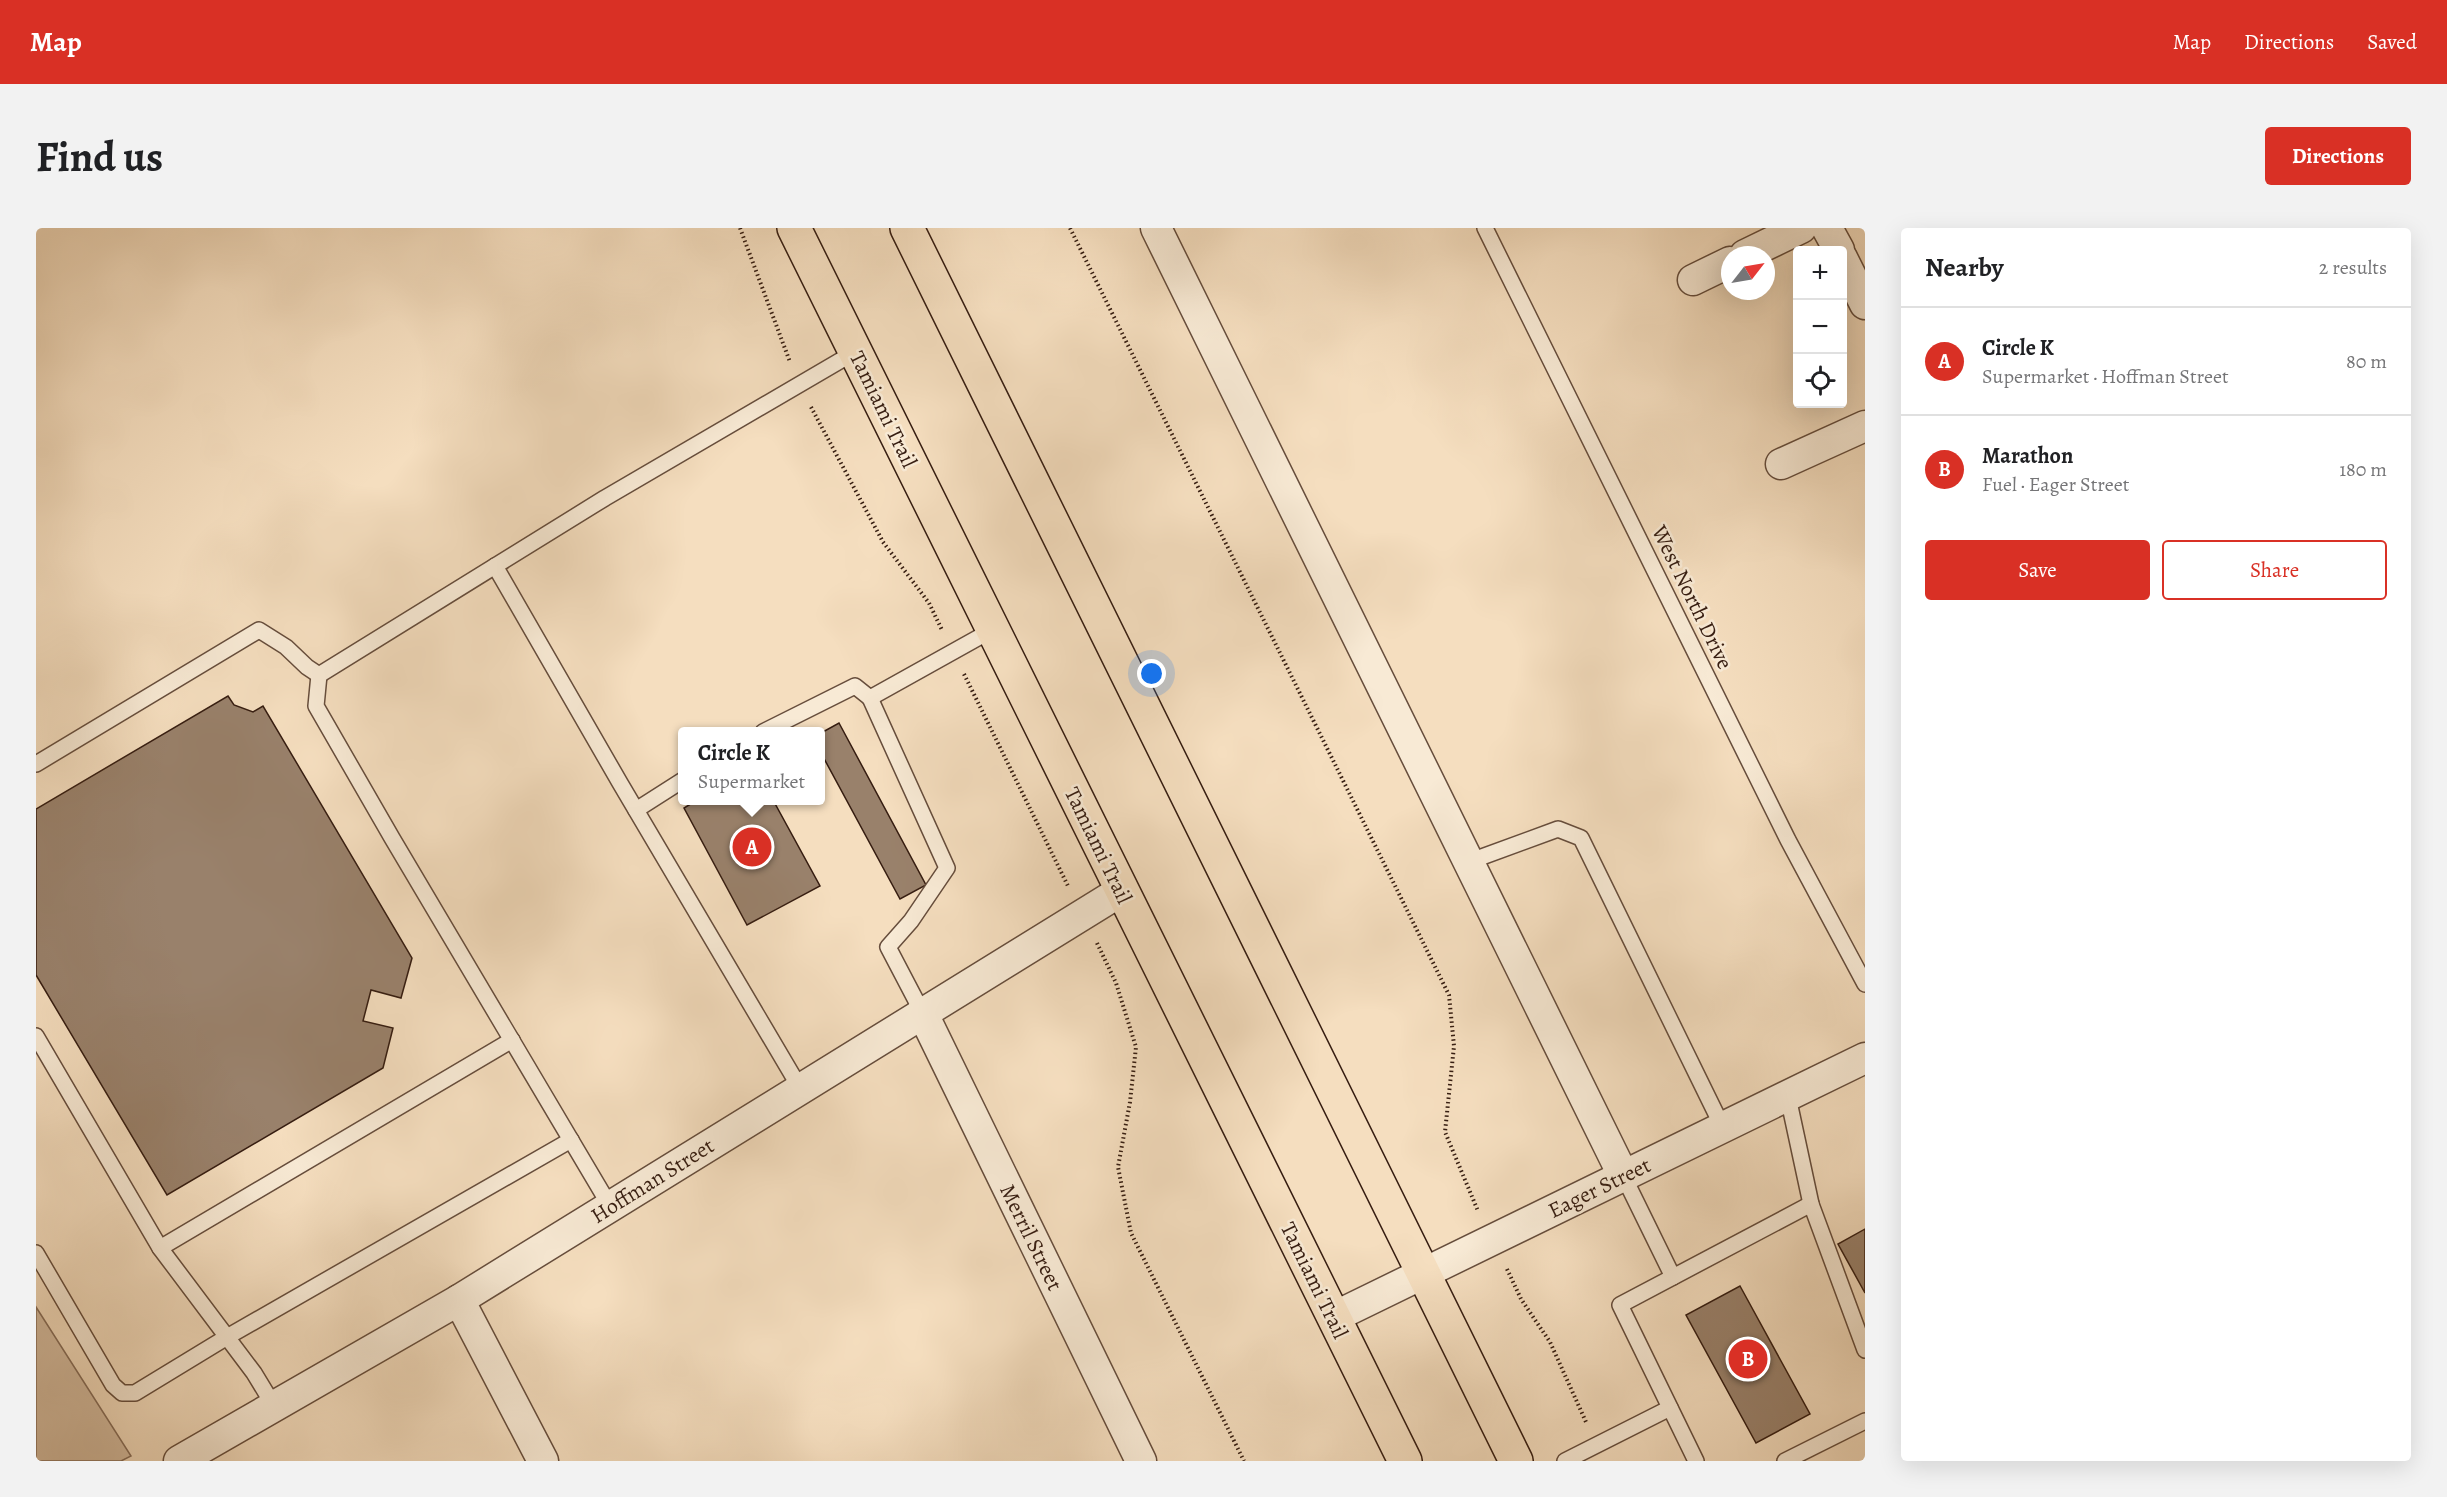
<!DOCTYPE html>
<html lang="en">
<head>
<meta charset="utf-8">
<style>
  :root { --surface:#fff; --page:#f2f2f2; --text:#202124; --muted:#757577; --line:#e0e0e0; --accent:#d93025 }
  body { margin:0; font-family:Alegreya,serif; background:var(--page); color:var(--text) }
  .controls { position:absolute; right:18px; top:18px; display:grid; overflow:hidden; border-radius:6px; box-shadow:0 6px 24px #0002 }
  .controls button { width:54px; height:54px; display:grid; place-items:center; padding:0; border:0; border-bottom:2px solid var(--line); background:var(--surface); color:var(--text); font:30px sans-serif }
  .compass { position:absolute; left:1685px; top:18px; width:54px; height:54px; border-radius:50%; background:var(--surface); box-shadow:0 6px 24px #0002; rotate:59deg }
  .you { position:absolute; left:1116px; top:446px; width:21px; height:21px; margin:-15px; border:4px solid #fff; border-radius:50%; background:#1a73e8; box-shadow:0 0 0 9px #1a73e833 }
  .badge { display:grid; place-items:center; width:39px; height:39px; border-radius:50%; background:var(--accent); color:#fff; font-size:20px; font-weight:700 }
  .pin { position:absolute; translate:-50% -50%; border:3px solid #fff; box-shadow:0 2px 6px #0006 }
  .popup { position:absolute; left:642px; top:499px; width:147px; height:78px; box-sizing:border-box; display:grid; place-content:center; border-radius:6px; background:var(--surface); filter:drop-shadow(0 2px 4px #0005); font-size:20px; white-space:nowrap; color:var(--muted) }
  .popup b { font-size:22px; color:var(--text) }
  .popup::after { content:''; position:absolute; left:50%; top:100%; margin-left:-12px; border:12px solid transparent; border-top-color:var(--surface) }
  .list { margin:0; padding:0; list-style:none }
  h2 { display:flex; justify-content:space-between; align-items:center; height:78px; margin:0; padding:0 24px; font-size:26px }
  h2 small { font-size:20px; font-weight:400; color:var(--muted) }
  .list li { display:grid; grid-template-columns:39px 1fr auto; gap:18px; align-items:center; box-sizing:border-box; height:108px; padding:0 24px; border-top:2px solid var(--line) }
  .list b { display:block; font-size:22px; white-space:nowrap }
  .list p { margin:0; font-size:20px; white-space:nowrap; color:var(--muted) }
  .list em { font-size:20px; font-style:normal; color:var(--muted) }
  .actions { display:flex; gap:12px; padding:18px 24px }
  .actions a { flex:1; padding:14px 0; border:2px solid var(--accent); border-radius:6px; text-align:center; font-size:21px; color:var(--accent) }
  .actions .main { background:var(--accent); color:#fff }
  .icon { flex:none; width:33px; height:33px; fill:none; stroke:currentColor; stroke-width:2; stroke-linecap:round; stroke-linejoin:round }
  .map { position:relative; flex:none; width:1829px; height:1233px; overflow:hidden; border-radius:6px }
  header { display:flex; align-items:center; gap:36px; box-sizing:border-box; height:84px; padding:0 30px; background:var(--accent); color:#fff }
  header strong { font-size:28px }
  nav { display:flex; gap:33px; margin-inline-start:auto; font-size:21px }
  .intro { display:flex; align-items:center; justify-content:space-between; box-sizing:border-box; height:144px; padding:0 36px }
  h1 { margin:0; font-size:42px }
  .button { padding:15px 27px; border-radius:6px; background:var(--accent); color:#fff; font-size:21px; font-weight:700 }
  main { display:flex; gap:36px; padding:0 36px }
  aside { flex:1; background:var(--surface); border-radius:6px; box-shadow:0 6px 24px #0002 }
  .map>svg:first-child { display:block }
  .green { fill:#d5bda1; stroke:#866d59; stroke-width:1.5 }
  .building { fill:#99816b; stroke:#361d11; stroke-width:1.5 }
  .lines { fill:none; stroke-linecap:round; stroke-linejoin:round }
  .service-casing { stroke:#664d3c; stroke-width:18 }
  .minor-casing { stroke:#664d3c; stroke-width:33 }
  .primary-casing { stroke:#361d11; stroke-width:36 }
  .path { stroke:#361d11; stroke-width:4; stroke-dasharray:1.5 3; stroke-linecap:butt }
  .service { stroke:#f8ead5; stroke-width:15 }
  .minor { stroke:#f8ead5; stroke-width:30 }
  .primary { stroke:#f5debf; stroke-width:33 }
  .labels { text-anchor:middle; stroke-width:5; stroke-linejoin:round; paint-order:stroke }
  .street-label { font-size:22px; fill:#361d11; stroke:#f8ead5 }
</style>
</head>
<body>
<header>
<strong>Map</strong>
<nav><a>Map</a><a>Directions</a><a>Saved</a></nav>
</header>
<div class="intro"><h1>Find us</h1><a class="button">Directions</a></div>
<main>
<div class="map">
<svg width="1829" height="1233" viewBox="0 0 1829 1233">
  <rect width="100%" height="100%" fill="#f5debf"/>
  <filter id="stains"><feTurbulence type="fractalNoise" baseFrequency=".00333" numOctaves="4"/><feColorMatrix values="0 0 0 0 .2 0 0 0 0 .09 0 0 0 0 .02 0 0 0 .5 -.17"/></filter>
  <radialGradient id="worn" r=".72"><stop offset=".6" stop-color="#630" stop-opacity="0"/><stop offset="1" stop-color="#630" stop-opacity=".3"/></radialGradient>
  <!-- green -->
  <path class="green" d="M0,1079L95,1228L85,1233H0Z"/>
  <!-- building -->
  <g class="building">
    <path d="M192,468L198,477L217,484L227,478L376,730L365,770L335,762L327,793L357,800L347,840L131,967L0,747V581Z"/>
    <path d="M803,495L890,657L864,671L785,525V505Z"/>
    <path d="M661,572H737L784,658L711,697L648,580Z"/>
    <path d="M1829,1001V1065L1802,1016Z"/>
    <path d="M1704,1058L1774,1186L1720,1215L1650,1087Z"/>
  </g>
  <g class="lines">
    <!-- service casing -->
    <g class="service-casing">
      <g id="service">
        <path d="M1449,0L1752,612L1829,756"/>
        <path d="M459,338L584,555L764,860"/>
        <path d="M283,447L280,478L356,610L574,978"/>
        <path d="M834,470L911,640L875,693L852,719L886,784"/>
        <path d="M727,504L819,458L834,470L956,402"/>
        <path d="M0,536L223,402L250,419L271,439L283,447L569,270L819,124"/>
        <path d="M600,582L647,552"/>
        <path d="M1432,634L1522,601L1545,610L1687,900"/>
        <path d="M0,808L124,1020L218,1145L238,1178"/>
        <path d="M1752,869L1775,976"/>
        <path d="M1587,947L1637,1049"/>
        <path d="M124,1020L476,812"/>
        <path d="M0,1025L77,1157L86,1165H99L191,1109L535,912"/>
        <path d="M1529,1233L1634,1180"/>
        <path d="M1660,1233L1584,1077L1775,976L1829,1122"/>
        <path d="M1749,1233L1829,1193"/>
      </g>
    </g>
    <!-- minor casing -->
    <g class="minor-casing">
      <g id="minor">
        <path d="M1120,0L1587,947"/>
        <path d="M1791,0L1803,22"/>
        <path d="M1709,27L1765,0"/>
        <path d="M1806,30L1829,76"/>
        <path d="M1657,52L1694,34"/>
        <path d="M1745,236L1829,198"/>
        <path d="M886,784L1105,1233"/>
        <path d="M423,1072L507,1233"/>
        <path d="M1298,1089L1829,830"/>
        <path d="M143,1233L423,1072L1085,663"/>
      </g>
    </g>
    <!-- primary casing -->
    <g class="primary-casing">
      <g id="primary">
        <path d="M758,0L1369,1233"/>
        <path d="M871,0L1480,1233"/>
      </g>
    </g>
    <!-- path -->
    <g class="path">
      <path d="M704,0L754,134"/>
      <path d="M1034,0L1413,767L1418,818L1409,904L1442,983"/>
      <path d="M775,179L847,314L893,375L906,402"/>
      <path d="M928,446L1032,658"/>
      <path d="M1061,715L1080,755L1100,819L1094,874L1082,939L1095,1005L1208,1233"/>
      <path d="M1471,1041L1485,1071L1514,1114L1550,1194"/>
    </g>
    <!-- service -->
    <use href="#service" class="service"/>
    <!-- minor -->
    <use href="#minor" class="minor"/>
    <!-- primary -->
    <use href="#primary" class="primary"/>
  </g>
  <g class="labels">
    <!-- street labels -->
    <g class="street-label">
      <text transform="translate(848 181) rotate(64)" y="8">Tamiami Trail</text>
      <text transform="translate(1657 369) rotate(64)" y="8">West North Drive</text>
      <text transform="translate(1063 617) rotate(64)" y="8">Tamiami Trail</text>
      <text transform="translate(616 952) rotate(-32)" y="8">Hoffman Street</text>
      <text transform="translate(1563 959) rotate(-26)" y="8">Eager Street</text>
      <text transform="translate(996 1009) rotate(64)" y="8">Merril Street</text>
      <text transform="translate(1279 1052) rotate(64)" y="8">Tamiami Trail</text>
    </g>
  </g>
  <rect width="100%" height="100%" filter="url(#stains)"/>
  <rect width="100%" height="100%" fill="url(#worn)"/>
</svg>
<div class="controls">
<button>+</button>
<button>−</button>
<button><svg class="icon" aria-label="locate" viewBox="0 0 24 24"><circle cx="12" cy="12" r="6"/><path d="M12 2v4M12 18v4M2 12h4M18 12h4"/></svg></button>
</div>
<svg class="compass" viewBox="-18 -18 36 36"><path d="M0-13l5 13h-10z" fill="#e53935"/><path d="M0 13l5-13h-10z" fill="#757577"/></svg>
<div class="you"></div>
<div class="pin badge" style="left:716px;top:619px">A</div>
<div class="popup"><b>Circle K</b>Supermarket</div>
<div class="pin badge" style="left:1712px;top:1131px">B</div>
</div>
<aside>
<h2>Nearby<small>2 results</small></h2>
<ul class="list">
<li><span class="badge">A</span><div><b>Circle K</b><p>Supermarket · Hoffman Street</p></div><em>80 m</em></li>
<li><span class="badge">B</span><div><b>Marathon</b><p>Fuel · Eager Street</p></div><em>180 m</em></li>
</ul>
<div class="actions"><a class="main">Save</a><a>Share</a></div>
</aside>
</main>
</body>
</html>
